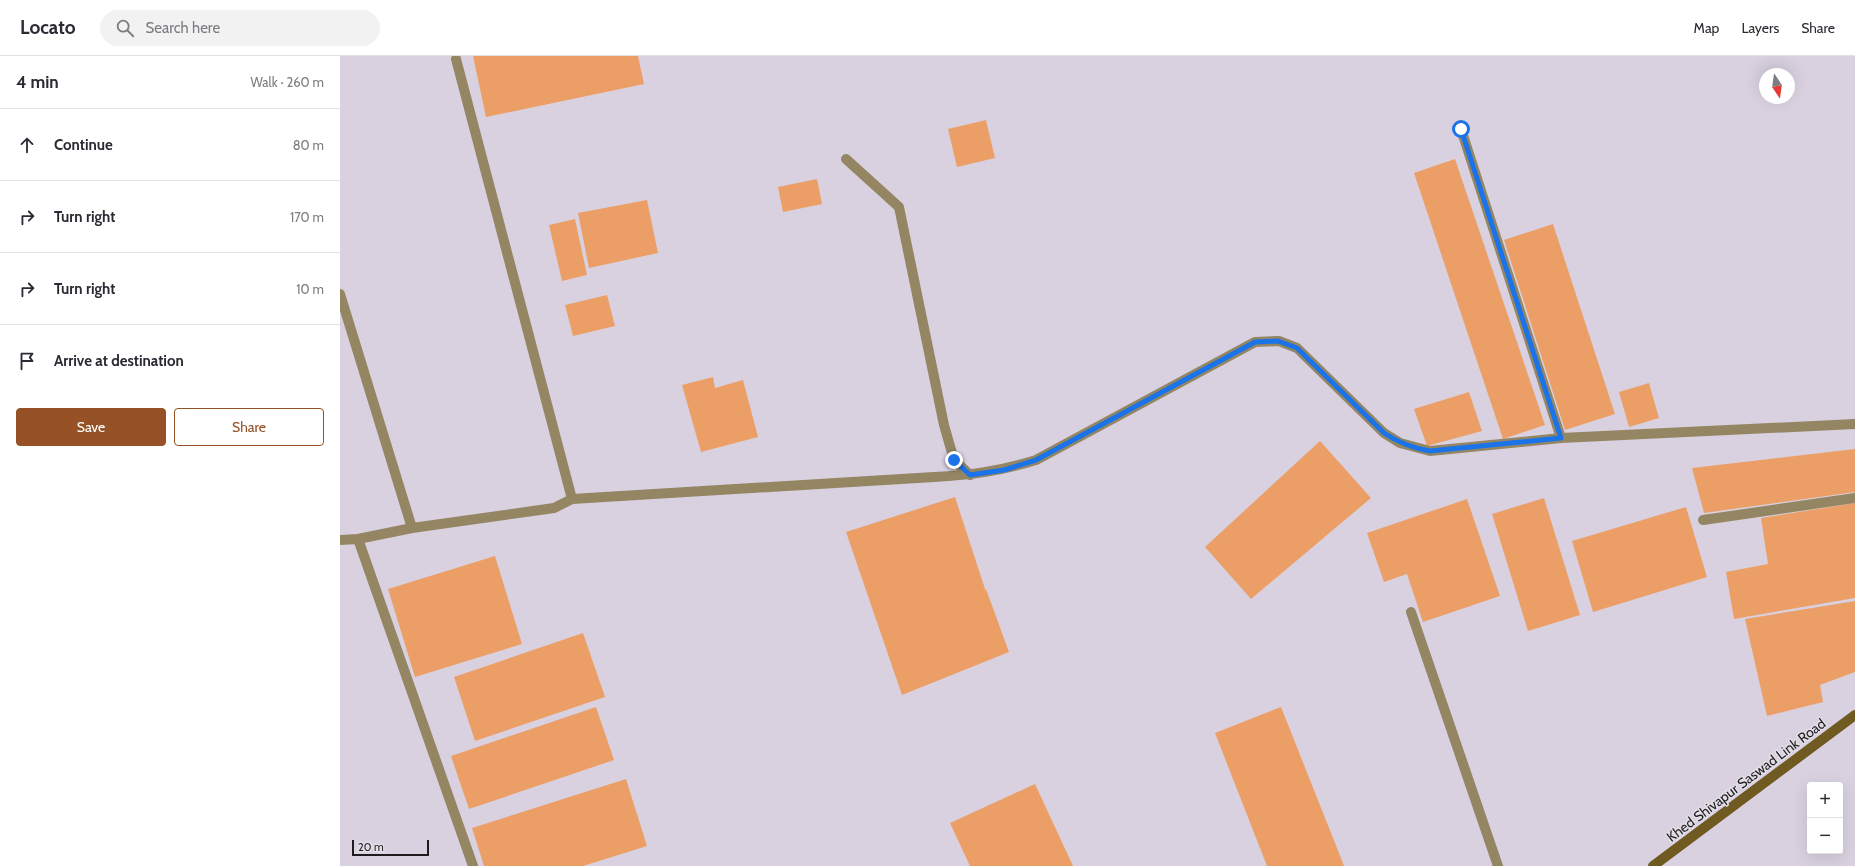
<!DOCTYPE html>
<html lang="en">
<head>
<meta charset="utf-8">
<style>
  :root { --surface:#fff; --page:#f2f2f3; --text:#2b2b33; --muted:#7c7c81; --line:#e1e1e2; --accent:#965226 }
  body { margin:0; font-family:Cabin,sans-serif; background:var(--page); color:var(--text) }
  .controls { position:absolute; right:12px; bottom:12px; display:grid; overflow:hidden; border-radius:4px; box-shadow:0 4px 16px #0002 }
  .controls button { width:36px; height:36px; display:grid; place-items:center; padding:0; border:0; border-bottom:1px solid var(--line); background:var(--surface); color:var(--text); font:20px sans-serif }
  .compass { position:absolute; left:1419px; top:12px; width:36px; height:36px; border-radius:50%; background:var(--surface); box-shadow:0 4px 16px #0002; rotate:167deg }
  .scale { position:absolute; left:12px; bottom:10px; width:77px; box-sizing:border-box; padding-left:4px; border:2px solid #1e1c1f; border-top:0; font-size:11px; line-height:14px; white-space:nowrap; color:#1e1c1f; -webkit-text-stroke:3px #e2dee6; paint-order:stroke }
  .stop { position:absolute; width:12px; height:12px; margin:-9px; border:3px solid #1a73e8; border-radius:50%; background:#fff }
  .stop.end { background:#1a73e8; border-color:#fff; box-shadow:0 1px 4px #0008 }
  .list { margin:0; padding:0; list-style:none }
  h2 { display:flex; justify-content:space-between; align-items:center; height:52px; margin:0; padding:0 16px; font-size:17px }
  h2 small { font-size:13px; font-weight:400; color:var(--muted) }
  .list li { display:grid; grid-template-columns:26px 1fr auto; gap:12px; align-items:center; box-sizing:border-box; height:72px; padding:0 16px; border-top:1px solid var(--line) }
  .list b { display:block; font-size:15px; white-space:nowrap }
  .list em { font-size:13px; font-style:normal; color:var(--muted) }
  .actions { display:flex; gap:8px; padding:12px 16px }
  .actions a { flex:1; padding:9px 0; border:1px solid var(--accent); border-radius:4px; text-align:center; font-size:14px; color:var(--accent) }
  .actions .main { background:var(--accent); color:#fff }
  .icon { flex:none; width:22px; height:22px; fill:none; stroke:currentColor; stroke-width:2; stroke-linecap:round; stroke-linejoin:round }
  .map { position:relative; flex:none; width:1515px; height:810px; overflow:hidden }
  header { display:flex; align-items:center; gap:24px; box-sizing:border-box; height:56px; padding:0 20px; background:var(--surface); border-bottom:1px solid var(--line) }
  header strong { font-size:19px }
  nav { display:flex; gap:22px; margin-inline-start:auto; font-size:14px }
  .search { width:280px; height:36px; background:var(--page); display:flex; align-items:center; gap:10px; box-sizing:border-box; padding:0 14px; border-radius:22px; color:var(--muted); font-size:15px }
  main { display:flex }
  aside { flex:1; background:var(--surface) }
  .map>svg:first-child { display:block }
  .built { fill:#d9d1e0; fill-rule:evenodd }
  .building { fill:#eb9f67 }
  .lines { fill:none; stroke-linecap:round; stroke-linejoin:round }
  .service { stroke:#948663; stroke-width:10 }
  .secondary { stroke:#6f5a22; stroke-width:10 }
  .route { stroke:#1a73e8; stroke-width:5 }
  .labels { text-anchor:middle; stroke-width:3; stroke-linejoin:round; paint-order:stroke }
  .street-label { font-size:14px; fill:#1e1c1f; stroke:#e2dee6 }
</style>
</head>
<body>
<header>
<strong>Locato</strong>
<div class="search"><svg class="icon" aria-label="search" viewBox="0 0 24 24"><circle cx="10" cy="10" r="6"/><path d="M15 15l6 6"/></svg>Search here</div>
<nav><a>Map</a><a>Layers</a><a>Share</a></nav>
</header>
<main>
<aside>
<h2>4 min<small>Walk · 260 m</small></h2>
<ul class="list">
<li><svg class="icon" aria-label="ahead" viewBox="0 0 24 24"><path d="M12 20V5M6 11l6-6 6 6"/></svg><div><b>Continue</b></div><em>80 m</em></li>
<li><svg class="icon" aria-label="right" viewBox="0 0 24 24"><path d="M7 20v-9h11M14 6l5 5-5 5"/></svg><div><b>Turn right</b></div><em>170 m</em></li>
<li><svg class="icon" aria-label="right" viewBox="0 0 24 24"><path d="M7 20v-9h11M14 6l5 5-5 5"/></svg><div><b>Turn right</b></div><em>10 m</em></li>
<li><svg class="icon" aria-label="arrive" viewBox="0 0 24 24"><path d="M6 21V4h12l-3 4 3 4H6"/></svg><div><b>Arrive at destination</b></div></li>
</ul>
<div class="actions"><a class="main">Save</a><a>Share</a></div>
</aside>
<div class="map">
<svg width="1515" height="810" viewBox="0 0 1515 810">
  <rect width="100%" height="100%" fill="#e2dee6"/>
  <!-- built -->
  <path class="built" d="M0,0H1515V810H0ZM1425,18H1449V42H1425ZM1470,729H1500V795H1470Z"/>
  <!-- building -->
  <g class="building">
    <path d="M133,0H298L304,28L146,61Z"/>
    <path d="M646,64L655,102L617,111L608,73Z"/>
    <path d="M1115,103L1205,369L1163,383L1074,117Z"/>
    <path d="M477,123L482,148L443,156L438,131Z"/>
    <path d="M307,144L318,197L249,212L238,157Z"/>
    <path d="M235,163L247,219L222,225L209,169Z"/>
    <path d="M1213,168L1275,358L1225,374L1164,184Z"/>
    <path d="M267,239L275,270L233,280L225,249Z"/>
    <path d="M373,321L375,332L403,324L418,381L361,396L342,329Z"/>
    <path d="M1309,327L1319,362L1289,371L1279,336Z"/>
    <path d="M1129,336L1142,375L1087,390L1074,353Z"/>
    <path d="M980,385L1031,442L911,543L865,491Z"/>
    <path d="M1515,393V436L1364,457L1352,412Z"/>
    <path d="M615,441L646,536V533L669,596L562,639L506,476Z"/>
    <path d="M1204,442L1240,559L1188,575L1152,458Z"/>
    <path d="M1127,443L1160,540L1083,566L1067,518L1044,526L1027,477Z"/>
    <path d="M1515,447V542L1394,563L1386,516L1428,508L1421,462Z"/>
    <path d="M1346,451L1367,521L1253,556L1232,485Z"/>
    <path d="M155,500L182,588L75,621L48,533Z"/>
    <path d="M1515,545V616L1480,629L1483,646L1427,660L1405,563Z"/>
    <path d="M243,577L265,641L135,685L114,621Z"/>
    <path d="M256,651L274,704L129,753L111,700Z"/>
    <path d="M941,651L997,792L1004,810H927L875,677Z"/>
    <path d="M286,723L307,790L243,810H144L132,772Z"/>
    <path d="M695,728L733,810H630L610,767Z"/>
  </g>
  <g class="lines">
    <!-- service -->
    <g class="service">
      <path d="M116,3L232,443"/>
      <path d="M1121,73L1221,382"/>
      <path d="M506,103L559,151L604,369L614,404L630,419"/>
      <path d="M0,238L72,472"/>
      <path d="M1363,464L1515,442"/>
      <path d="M18,483L133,810"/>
      <path d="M0,484L18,483L72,472L214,452L232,443L594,421C632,419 660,415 696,404L915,286L939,285L957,292L1044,377L1060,387L1090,395L1221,382L1515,368"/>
      <path d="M1071,556L1158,810"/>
    </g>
    <!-- secondary -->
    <path class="secondary" d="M1313,810L1515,659"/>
  </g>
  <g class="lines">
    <!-- route -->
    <path class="route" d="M614,404L630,419L664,414L696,404L915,286L938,285L957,292L1044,377C1059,387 1072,392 1090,395L1221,382L1121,73"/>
  </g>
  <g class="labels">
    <!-- street labels -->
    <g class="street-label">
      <text transform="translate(1406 724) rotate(-37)" y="5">Khed Shivapur Saswad Link Road</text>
    </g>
  </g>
</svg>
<div class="controls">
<button>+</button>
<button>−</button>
</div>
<svg class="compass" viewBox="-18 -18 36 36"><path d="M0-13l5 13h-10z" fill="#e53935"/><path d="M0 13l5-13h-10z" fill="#7c7c81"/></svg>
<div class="scale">20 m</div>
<div class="stop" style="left:1121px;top:73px"></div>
<div class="stop end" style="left:614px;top:404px"></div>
</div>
</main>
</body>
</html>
